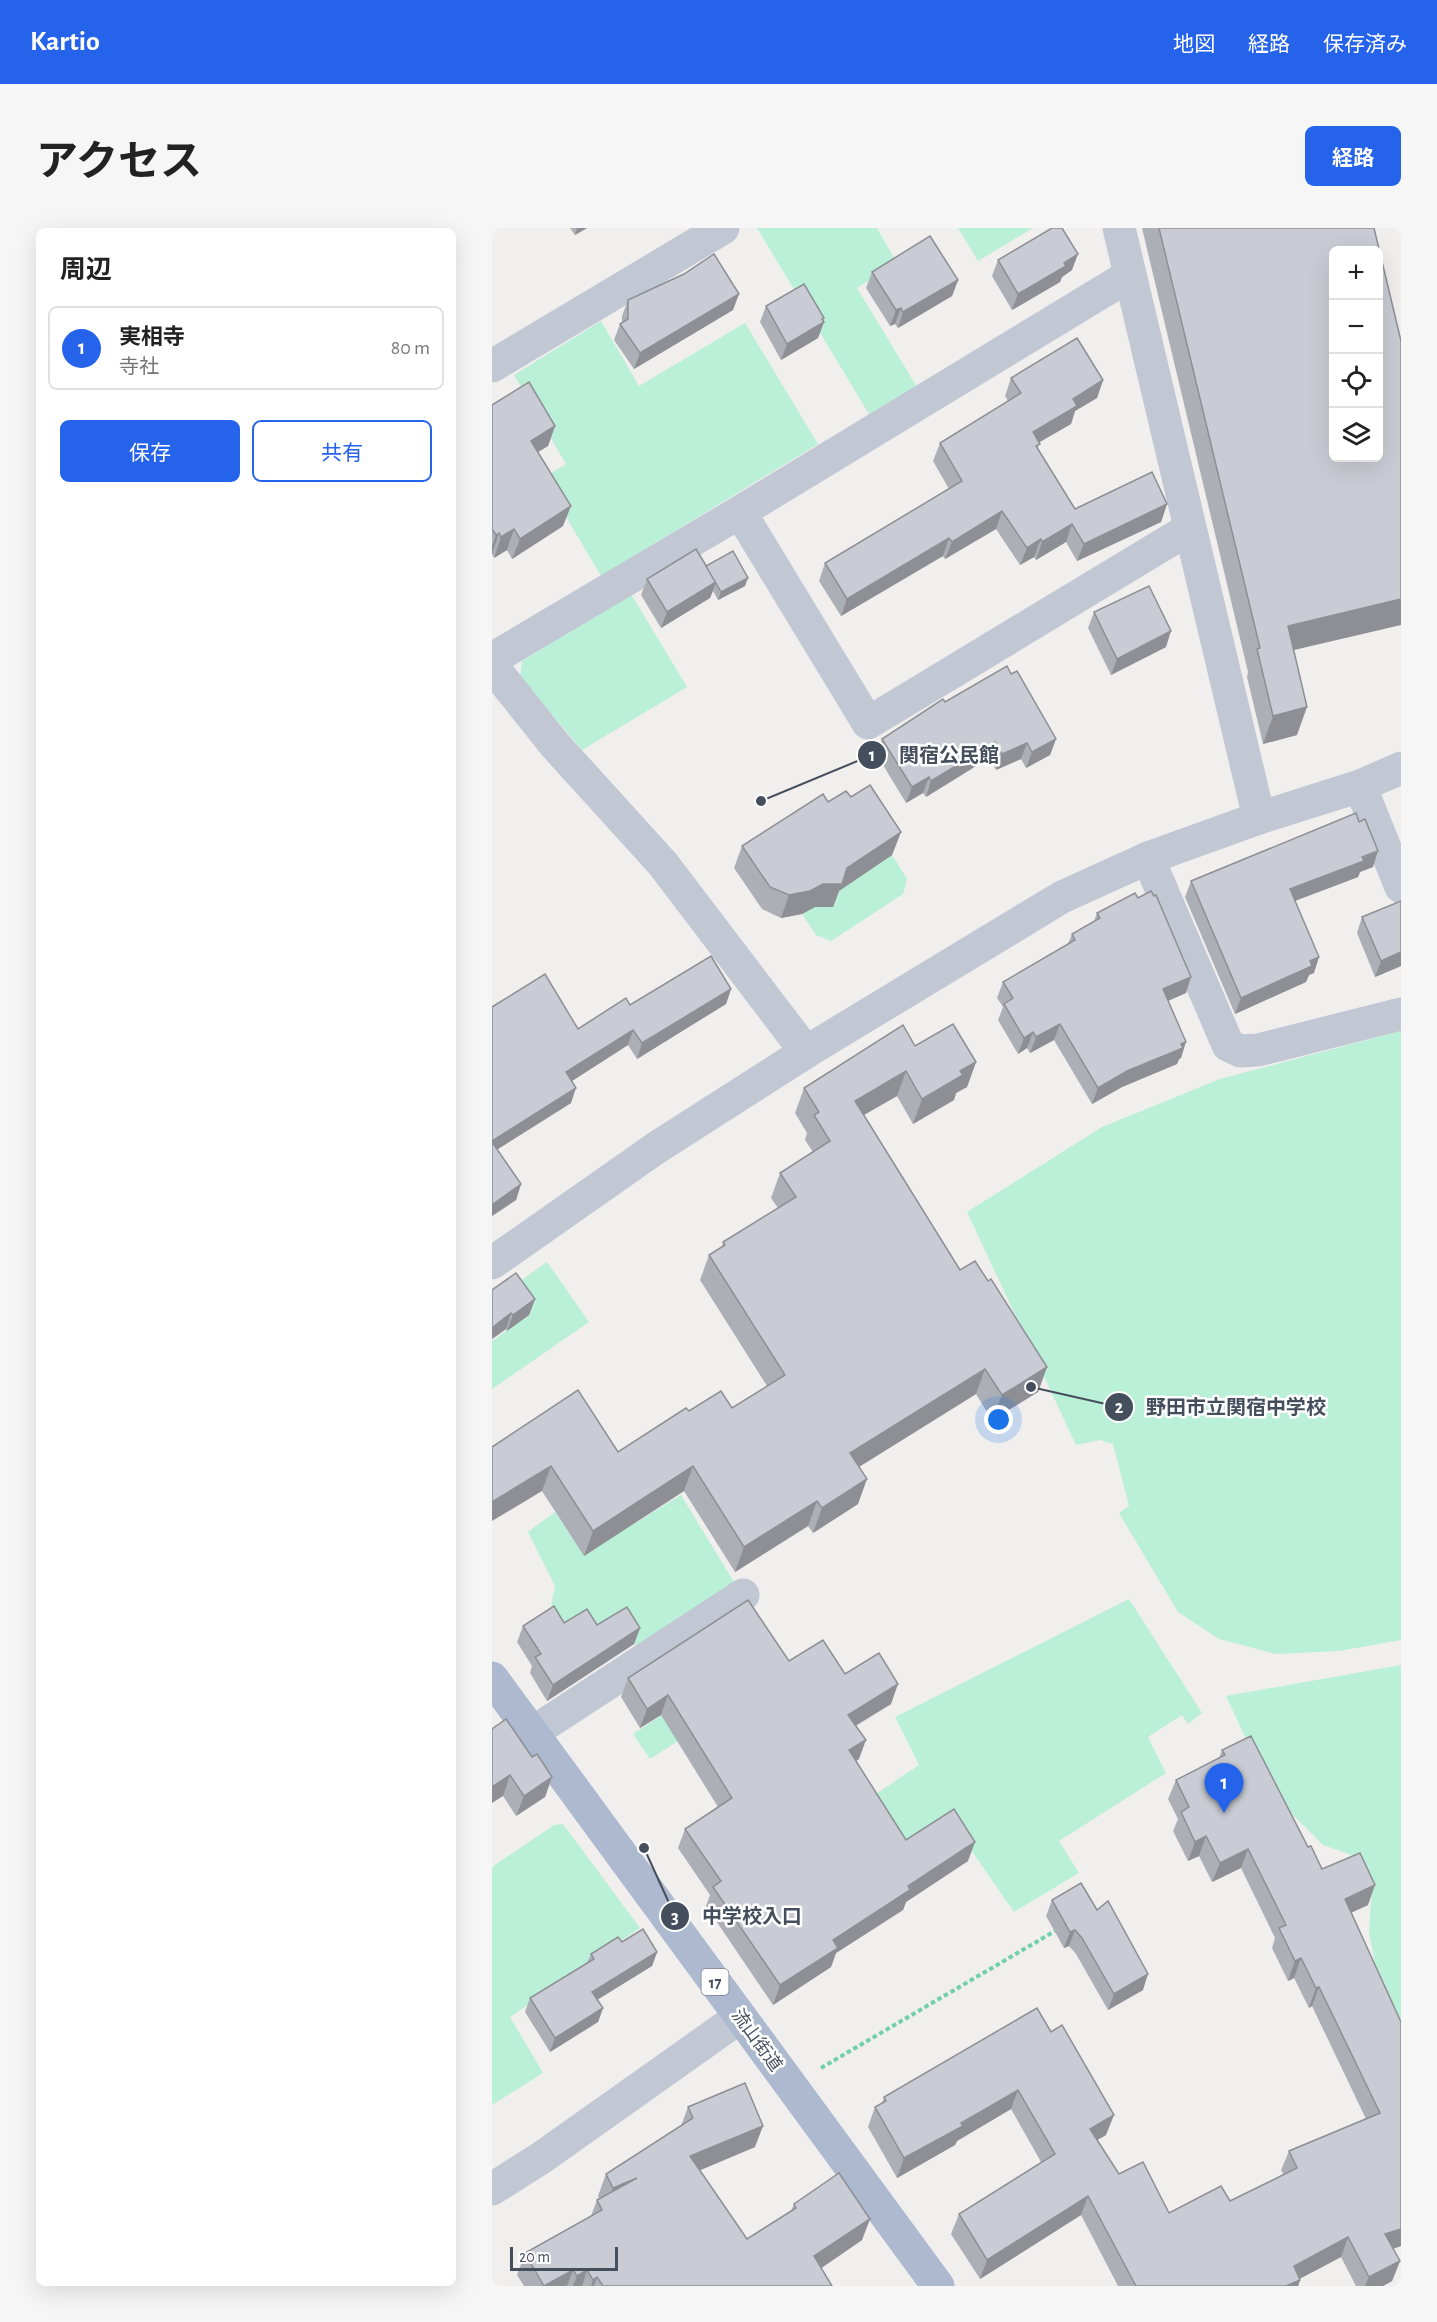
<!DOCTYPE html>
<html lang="ja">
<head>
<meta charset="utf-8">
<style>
  :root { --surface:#fff; --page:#f6f6f6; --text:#222; --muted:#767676; --line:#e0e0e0; --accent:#2563eb }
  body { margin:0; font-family:"Alegreya Sans","Noto Sans JP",sans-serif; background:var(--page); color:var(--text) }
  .controls { position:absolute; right:18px; top:18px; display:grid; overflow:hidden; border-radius:9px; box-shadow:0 6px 24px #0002 }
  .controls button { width:54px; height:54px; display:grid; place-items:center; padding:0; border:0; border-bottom:2px solid var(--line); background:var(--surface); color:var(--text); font:30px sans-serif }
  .scale { position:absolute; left:18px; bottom:15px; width:108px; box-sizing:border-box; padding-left:6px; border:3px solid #454e5c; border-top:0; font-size:16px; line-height:21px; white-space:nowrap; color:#454e5c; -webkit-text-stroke:4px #fff; paint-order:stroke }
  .you { position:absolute; left:507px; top:1192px; width:21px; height:21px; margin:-15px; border:4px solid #fff; border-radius:50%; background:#1a73e8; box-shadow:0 0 0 9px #1a73e833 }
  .badge { display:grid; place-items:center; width:39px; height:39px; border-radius:50%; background:var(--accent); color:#fff; font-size:20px; font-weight:700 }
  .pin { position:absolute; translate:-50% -50px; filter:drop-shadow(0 2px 3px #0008) }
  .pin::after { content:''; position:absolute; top:32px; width:21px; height:18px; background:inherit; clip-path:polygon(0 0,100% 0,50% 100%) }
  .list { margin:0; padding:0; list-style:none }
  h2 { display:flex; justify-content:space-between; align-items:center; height:78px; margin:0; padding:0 24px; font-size:26px }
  h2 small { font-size:20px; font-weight:400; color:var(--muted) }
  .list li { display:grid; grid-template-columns:39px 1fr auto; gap:18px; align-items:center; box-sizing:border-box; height:84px; margin:0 12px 12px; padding:0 12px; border:2px solid var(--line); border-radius:9px }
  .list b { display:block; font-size:22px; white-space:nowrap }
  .list p { margin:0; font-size:20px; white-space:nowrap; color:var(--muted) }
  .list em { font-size:20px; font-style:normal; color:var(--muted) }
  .actions { display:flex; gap:12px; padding:18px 24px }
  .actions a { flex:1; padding:14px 0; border:2px solid var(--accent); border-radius:9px; text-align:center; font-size:21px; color:var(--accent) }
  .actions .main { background:var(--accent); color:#fff }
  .icon { flex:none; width:33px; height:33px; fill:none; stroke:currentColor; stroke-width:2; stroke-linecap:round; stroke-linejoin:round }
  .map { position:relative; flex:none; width:909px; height:2058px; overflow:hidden; border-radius:9px }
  header { display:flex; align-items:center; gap:36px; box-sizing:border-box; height:84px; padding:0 30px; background:var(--accent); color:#fff }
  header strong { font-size:28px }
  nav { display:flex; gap:33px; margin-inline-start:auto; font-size:21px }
  .intro { display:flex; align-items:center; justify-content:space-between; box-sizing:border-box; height:144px; padding:0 36px }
  h1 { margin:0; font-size:42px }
  .button { padding:15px 27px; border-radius:9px; background:var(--accent); color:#fff; font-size:21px; font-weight:700 }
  main { display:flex; gap:36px; padding:0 36px }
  aside { flex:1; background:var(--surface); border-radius:9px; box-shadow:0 6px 24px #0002 }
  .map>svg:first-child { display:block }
  .green { fill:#baf0d7 }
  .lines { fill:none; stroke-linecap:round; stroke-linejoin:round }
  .path { stroke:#71cfae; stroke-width:4; stroke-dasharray:4.5 3; stroke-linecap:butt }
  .minor { stroke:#c1c8d4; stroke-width:33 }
  .tertiary { stroke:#c1c8d4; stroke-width:33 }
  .primary { stroke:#acb9ce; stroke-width:33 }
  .wall { fill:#adafb6 }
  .shaded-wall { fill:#8d8f94 }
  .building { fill:#c9ccd4; stroke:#8d8f94; stroke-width:1.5; fill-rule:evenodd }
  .labels { text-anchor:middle; stroke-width:5; stroke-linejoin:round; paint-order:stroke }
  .shield { fill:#fff; stroke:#7d838d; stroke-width:1.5 }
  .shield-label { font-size:16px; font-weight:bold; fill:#454e5c }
  .street-label { font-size:18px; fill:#454e5c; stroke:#fff }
  .leader { fill:none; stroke:#454e5c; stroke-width:2 }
  .callout-dot { fill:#454e5c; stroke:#fff; stroke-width:2 }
  .mark-label { font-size:18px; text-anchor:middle; font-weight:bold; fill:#fff }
  .callout-label { font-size:20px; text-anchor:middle; font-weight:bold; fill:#454e5c; stroke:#fff; stroke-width:5; stroke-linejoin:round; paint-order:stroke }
</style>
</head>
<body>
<header>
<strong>Kartio</strong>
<nav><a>地図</a><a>経路</a><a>保存済み</a></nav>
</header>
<div class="intro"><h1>アクセス</h1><a class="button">経路</a></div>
<main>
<aside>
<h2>周辺<small></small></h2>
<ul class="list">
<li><span class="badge">1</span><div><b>実相寺</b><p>寺社</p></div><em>80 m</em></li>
</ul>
<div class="actions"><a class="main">保存</a><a>共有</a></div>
</aside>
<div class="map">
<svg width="909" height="2058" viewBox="0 0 909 2058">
  <rect width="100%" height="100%" fill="#f1eeee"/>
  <!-- green -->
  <g class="green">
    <path d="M265,0H385L405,35L365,60L425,159L377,186Z"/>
    <path d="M466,0H541L486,33Z"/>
    <path d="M109,93L147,158L253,95L326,216L109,348L51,250L74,236L22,147Z"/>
    <path d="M139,366L195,459L90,522L28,449L30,433Z"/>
    <path d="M400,627L415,651L411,666L339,713L324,707L310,686L326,675L339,679L344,665Z"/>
    <path d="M909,803V1412L847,1423L784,1426L727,1411L686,1384L627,1285L637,1278L621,1216L608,1212L584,1217L475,984L610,899L728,851Z"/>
    <path d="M55,1034L97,1094L0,1161V1113L37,1087L18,1060Z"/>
    <path d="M189,1267L242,1354L144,1418L129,1395L100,1413L56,1394L63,1358L36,1304L63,1284L92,1327Z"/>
    <path d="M637,1371L710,1485L696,1496L690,1487L656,1509L674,1545L567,1613L587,1645L522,1684L461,1596L384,1646L372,1574L427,1537L403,1489Z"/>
    <path d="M909,1437V1803L883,1736L877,1704L880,1662L862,1628L831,1617L788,1574L760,1524L734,1468Z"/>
    <path d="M216,1457L233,1483L158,1531L141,1506Z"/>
    <path d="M71,1596L148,1700L18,1789L51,1845L0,1877V1639L62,1597Z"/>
  </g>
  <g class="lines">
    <!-- path -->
    <path class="path" d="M329,1840L563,1703"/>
    <!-- minor -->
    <g class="minor">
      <path d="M627,0L767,590"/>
      <path d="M0,138L231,0"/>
      <path d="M248,284L376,495L697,301"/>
      <path d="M0,431L248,284L638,47"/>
      <path d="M0,438L63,517L171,636L314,824"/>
      <path d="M868,558L909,659"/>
      <path d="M656,630L736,817L748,823L766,822L909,786"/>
      <path d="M40,1505L251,1367"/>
    </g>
    <!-- tertiary -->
    <g class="tertiary">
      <path d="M0,1035L164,920L314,824L570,669L656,630L767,590L868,558L909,540"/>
      <path d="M0,1961L49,1930L248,1789"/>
    </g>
    <!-- primary -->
    <path class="primary" d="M0,1450L446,2058"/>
  </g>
  <!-- wall -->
  <g class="wall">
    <path d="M78,0H95L83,7Z"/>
    <path d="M650,0H882L801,423L805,507L771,516L755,449L756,444Z"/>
    <path d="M506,32L580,42L570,49L568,54L520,82L500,48Z"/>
    <path d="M380,44L466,52L460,68L406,100L403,96L398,98L374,60Z"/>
    <path d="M136,72L241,82L142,141L122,112L128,96L130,95V88Z"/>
    <path d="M274,78L331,93L332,94L326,110L289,132L268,94Z"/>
    <path d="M519,150L611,152L605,170L583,183L579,196L547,214L546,221L583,281L675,276L669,294L585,333L574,314L544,332L542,329L528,337L504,301L453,331L451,328L349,388L327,353L333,335L457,261L441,233L448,215L516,173L513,168Z"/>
    <path d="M0,177L63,198L56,218L46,224L71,298L20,331L15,322L2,330L0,326Z"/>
    <path d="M214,338L253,358L226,372L221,363L218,370L169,400L149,367L155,351Z"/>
    <path d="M602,384L674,419L619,447L596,400Z"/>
    <path d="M519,446L564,511L558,527L534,540L529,531L504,542L497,530L434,569L431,565L414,575L385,527L390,511L453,474Z"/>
    <path d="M359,569L409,604L400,627L347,663L341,679H323L310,686L289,690L270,681L242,640L250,618L336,574Z"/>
    <path d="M881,639L868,644L866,649L803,673L822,745L817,747L814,754L743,786L693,669L699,653Z"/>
    <path d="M605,685L694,765L676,773L689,830L687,831L685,836L630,859L600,876L562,812L538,825L535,820L526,826L506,792L511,779L505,770L511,754L576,716L580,706L602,693Z"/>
    <path d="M870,689L909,738L883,749L865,705Z"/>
    <path d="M239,761L234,776L145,831L136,817L80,853L79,875L5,921L29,956L24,972L0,988V779L86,801L138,777Z"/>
    <path d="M423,818L484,834L475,859L464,865L462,872L421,896L405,868L372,887L468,1042L496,1053L555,1139L546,1164L500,1192L484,1166L367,1239L366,1276L321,1305L316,1298L243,1344L192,1263L92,1328L50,1263L0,1219L126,1224L197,1183L240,1180L275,1158L208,1052L217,1027L230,1019L231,1014L286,980L279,970L288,945L321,924L313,912L315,905L303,885L312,860Z"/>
    <path d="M0,1062L43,1071L37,1087L15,1103L14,1101L0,1111Z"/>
    <path d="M72,1395L148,1400L142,1416L55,1473L38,1445L40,1438L25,1414L31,1398Z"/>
    <path d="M297,1433L353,1446L399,1476L364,1498L367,1531L364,1533L414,1612L476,1633L414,1674L411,1682L344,1725L339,1739L281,1777L214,1678L218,1667L186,1620L193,1601L226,1579L169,1487L148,1500L129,1469L136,1450Z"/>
    <path d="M0,1501L40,1529L60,1549L53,1569L24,1588L11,1568Z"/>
    <path d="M730,1522L816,1619L830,1641L876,1677L859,1684L909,1794V2018L901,2021L908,2033L900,2053L891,2058H864L849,2029L807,2051L808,2052L806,2058H626L589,1987L488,2051L459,2006L467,1986L549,1934L519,1881L465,1913L463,1917L405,1950L376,1899L383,1879L390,1875L392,1869L545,1780L614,1907L605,1912L627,1946L677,1985L738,1973L792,1947L789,1942L797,1923L874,1891L820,1778L817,1780L802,1750L796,1753L780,1720L783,1710L749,1640L720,1654L707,1628L696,1633L681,1603L686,1591L676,1571L684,1552L727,1530Z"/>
    <path d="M560,1672L651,1762L616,1782L584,1726L577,1718L572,1720L554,1688Z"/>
    <path d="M130,1714L165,1724L160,1738L105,1772L111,1780L106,1794L58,1824L33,1784L38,1770L95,1735L99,1726Z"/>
    <path d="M196,1879L263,1919L207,1942L255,2011L299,1983L302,1976L370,2012L329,2040L340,2058H32L25,2047L33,2025L99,1988L105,1972L107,1971L106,1968L114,1946L189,1898Z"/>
  </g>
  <!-- shaded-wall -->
  <g class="shaded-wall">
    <path d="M85,0H95L83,7Z"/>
    <path d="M586,26L580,42L570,49L568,54L520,82L526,66Z"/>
    <path d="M466,52L460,68L406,100L411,84Z"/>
    <path d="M247,66L241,82L142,141L148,125Z"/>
    <path d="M409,80L403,96L398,98L404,82Z"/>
    <path d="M332,90L330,95L332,94L326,110L289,132L295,116Z"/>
    <path d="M611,152L605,170L583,183L579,196L534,222L541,204L581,171Z"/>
    <path d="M63,198L56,218L31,233L39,213Z"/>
    <path d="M675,276L669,294L585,333L592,316Z"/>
    <path d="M79,278L71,298L20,331L28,311Z"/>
    <path d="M510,283L504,301L453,331L460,314Z"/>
    <path d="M580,296L574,314L544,332L550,314Z"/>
    <path d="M22,301L15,322L2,330L9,309Z"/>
    <path d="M7,305L0,326V318L4,307Z"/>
    <path d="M457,310L451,328L349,388L355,371Z"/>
    <path d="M549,311L542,329L528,337L535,320Z"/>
    <path d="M256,350L253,358L226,372L229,364Z"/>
    <path d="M224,354L218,370L169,400L175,384Z"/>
    <path d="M909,371V397L785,426L796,398Z"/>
    <path d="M679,403L674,419L619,447L625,431Z"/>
    <path d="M815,479L805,507L771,516L781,488Z"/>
    <path d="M564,511L558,527L534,540L540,524Z"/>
    <path d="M503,514L497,530L434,569L439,553Z"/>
    <path d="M535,515L529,531L504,542L510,526Z"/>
    <path d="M437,549L431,565L414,575L420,559Z"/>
    <path d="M409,604L400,627L347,663L341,679H323L310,686L289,690L297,667L355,640Z"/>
    <path d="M886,623L881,639L868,644L866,649L792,677L798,661Z"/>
    <path d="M909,724V738L883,749L889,733Z"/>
    <path d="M827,729L822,745L817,747L814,754L743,786L749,770Z"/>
    <path d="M699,749L694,765L666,777L671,761Z"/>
    <path d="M239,761L234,776L145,831L150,815Z"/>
    <path d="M568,796L562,812L538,825L544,809Z"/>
    <path d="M141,802L136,817L69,860L74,844Z"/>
    <path d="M541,804L535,820L526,826L532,810Z"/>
    <path d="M694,814L689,830L687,831L685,836L630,859L600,876L606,860L635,843Z"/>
    <path d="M484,834L475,859L464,865L462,872L421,896L430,871L468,843Z"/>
    <path d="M414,843L405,868L354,897L363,873Z"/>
    <path d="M84,860L79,875L0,925V913Z"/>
    <path d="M29,956L24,972L0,988V977Z"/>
    <path d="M43,1071L37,1087L15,1103L21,1087Z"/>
    <path d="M19,1085L14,1101L0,1111V1100Z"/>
    <path d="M555,1139L546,1164L500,1192L510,1167Z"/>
    <path d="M493,1141L484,1166L349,1250L358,1225Z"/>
    <path d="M59,1238L50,1263L0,1293V1274Z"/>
    <path d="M201,1238L192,1263L92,1328L101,1303Z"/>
    <path d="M375,1251L366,1276L321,1305L330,1280Z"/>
    <path d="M325,1273L316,1298L243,1344L252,1319Z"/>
    <path d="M148,1400L142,1416L55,1473L61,1457Z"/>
    <path d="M406,1456L399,1476L349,1506L356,1487Z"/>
    <path d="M176,1467L169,1487L148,1500L155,1481Z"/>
    <path d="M374,1512L367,1531L350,1542L357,1522Z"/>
    <path d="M18,1547L11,1568L0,1575V1559Z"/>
    <path d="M60,1549L53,1569L24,1588L32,1568Z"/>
    <path d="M714,1608L707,1628L696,1633L703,1614Z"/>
    <path d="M483,1614L476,1633L414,1674L411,1682L344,1725L339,1739L281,1777L288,1757L341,1712L416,1658Z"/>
    <path d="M756,1621L749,1640L720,1654L728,1635Z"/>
    <path d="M883,1657L876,1677L846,1691L853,1671Z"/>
    <path d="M583,1702L577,1718L572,1720L578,1704Z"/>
    <path d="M165,1724L160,1738L95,1778L100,1764Z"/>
    <path d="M809,1730L802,1750L796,1753L803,1733Z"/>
    <path d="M656,1746L651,1762L616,1782L622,1766Z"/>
    <path d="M827,1759L820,1778L817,1780L824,1760Z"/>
    <path d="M111,1780L106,1794L58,1824L63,1810Z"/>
    <path d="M526,1862L519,1881L465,1913L463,1917L405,1950L412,1930Z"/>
    <path d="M622,1887L614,1907L591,1920L598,1901Z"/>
    <path d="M271,1898L263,1919L190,1950L198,1928Z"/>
    <path d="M145,1950L113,1981L121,1960Z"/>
    <path d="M596,1968L589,1987L488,2051L495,2032Z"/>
    <path d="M378,1991L370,2012L315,2050L322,2028Z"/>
    <path d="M909,2001V2018L886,2025L893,2006Z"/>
    <path d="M856,2009L849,2029L794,2058L802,2038Z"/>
    <path d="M908,2033L900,2053L891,2058H873L877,2049Z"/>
    <path d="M81,2042L75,2058H52Z"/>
    <path d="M95,2042L90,2058H81L85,2048Z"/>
    <path d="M105,2049L102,2058H99L101,2052Z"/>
    <path d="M808,2052L806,2058H794Z"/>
  </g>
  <!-- building -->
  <g class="building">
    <path d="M560,0H570L586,26L572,35L574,38L526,66L506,32Z"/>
    <path d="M667,0H882L909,113V371L796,398L815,479L781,488L765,421L768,420ZM842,22H886V230H842Z"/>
    <path d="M438,8L466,52L411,84L409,80L404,82L380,44Z"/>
    <path d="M222,26L247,66L148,125L128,96L136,91V72L192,46Z"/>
    <path d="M312,56L332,90L330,91L332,94L295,116L274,78Z"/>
    <path d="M585,110L611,152L581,171L585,178L541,204L548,216L544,218L583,281L660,244L675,276L592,316L580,296L550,314L549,311L535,320L510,283L460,314L457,310L355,371L333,335L470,253L448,215L529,165L519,150Z"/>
    <path d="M37,154L63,198L39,213L79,278L28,311L22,301L9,309L7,305L4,307L0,301V177Z"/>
    <path d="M204,321L224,354L175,384L155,351Z"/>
    <path d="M241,323L256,350L229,364L214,338Z"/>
    <path d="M657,358L679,403L625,431L602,384Z"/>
    <path d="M515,438L519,446L525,443L564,511L540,524L535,515L510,526L503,514L439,553L437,549L420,559L390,511L451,471L453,474Z"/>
    <path d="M378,557L409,604L355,640L350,656H331L318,663L297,667L278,659L250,618L331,566L336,574L354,563L359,569Z"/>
    <path d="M864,585L867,594L873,591L886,623L870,629L872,633L798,661L827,729L818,733L820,738L749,770L699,653Z"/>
    <path d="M659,663L662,668L664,667L699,749L671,761L694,814L689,816L691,820L635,843L606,860L568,796L544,809L541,804L532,810L512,776L521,770L511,754L583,712L580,706L608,690L605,685L643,665L646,670Z"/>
    <path d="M909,673V724L889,733L870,689Z"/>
    <path d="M219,728L239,761L150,815L141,802L74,844L84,860L0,913V779L53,746L86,801L134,770L138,777Z"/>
    <path d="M461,796L484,834L468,843L471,847L430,871L414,843L363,873L468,1042L483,1033L496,1053L499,1051L555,1139L510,1167L493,1141L358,1225L375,1251L330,1280L325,1273L252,1319L201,1238L101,1303L59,1238L0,1274V1219L86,1162L126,1224L194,1180L197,1183L229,1163L240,1180L293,1147L217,1027L233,1017L231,1014L304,969L288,945L338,913L322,887L327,884L312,860L411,797L423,818Z"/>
    <path d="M0,914L29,956L0,977Z"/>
    <path d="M24,1045L43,1071L21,1087L19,1085L0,1100V1062Z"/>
    <path d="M256,1372L297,1433L331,1412L353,1446L387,1425L406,1456L356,1487L374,1512L357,1522L414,1612L462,1581L483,1614L416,1658L418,1662L341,1712L346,1720L288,1757L221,1659L229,1653L193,1601L240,1570L176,1467L155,1481L136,1450Z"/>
    <path d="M62,1378L72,1395L95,1381L105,1397L135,1379L148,1400L61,1457L43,1429L49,1426L31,1398Z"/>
    <path d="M14,1491L40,1529L45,1526L60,1549L32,1568L18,1547L0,1559V1501Z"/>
    <path d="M759,1508L816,1619L819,1618L830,1641L868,1625L883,1657L853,1671L909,1794V2001L893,2006L908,2033L877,2049L856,2009L802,2038L808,2052L794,2058H644L596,1968L495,2032L467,1986L563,1926L526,1862L469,1895L471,1898L412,1930L383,1879L394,1873L392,1869L545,1780L559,1804L570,1797L622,1887L598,1901L627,1946L651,1934L677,1985L729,1958L738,1973L805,1940L797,1923L888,1885L827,1759L824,1760L809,1730L803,1733L787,1700L794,1697L756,1621L728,1635L714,1608L703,1614L689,1584L697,1579L684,1552L733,1527L730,1522Z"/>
    <path d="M589,1655L605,1682L616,1673L656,1746L622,1766L590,1710L583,1702L578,1704L560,1672Z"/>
    <path d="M151,1701L165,1724L100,1764L111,1780L63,1810L38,1770L102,1731L99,1726L126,1709L130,1714Z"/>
    <path d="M253,1855L271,1898L198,1928L255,2011L304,1980L302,1976L347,1945L378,1991L322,2028L340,2058H111L105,2049L101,2052L95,2042L85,2048L81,2042L52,2058L33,2025L110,1982L105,1972L145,1950L121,1960L114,1946L201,1890L196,1879Z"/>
  </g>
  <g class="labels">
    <!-- shield labels -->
    <rect class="shield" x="209.5" y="1741" width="27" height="26" rx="4.5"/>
    <g class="shield-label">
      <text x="223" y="1760">17</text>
    </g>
    <!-- street labels -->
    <g class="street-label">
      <text transform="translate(265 1812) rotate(54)" y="6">流山街道</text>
    </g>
  </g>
  <!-- callouts -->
  <path class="leader" d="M269 573L380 527M539 1159L627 1179M152 1620L183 1688"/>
  <g class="callout-dot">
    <circle cx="269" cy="573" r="6"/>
    <circle cx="539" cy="1159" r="6"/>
    <circle cx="152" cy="1620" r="6"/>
    <circle cx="380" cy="527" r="15"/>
    <circle cx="627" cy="1179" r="15"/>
    <circle cx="183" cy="1688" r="15"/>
  </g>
  <g class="mark-label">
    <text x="380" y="533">1</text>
    <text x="627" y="1185">2</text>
    <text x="183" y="1695">3</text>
  </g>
  <g class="callout-label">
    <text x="457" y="534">関宿公民館</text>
    <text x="744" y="1186">野田市立関宿中学校</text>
    <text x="260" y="1695">中学校入口</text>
  </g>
</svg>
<div class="controls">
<button>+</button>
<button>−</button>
<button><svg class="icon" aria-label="locate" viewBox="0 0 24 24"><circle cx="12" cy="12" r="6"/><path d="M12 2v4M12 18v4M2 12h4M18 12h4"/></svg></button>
<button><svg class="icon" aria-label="layers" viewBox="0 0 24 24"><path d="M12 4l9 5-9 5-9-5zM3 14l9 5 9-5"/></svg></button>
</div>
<div class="scale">20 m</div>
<div class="you"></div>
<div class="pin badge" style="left:732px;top:1585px">1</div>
</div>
</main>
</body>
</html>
